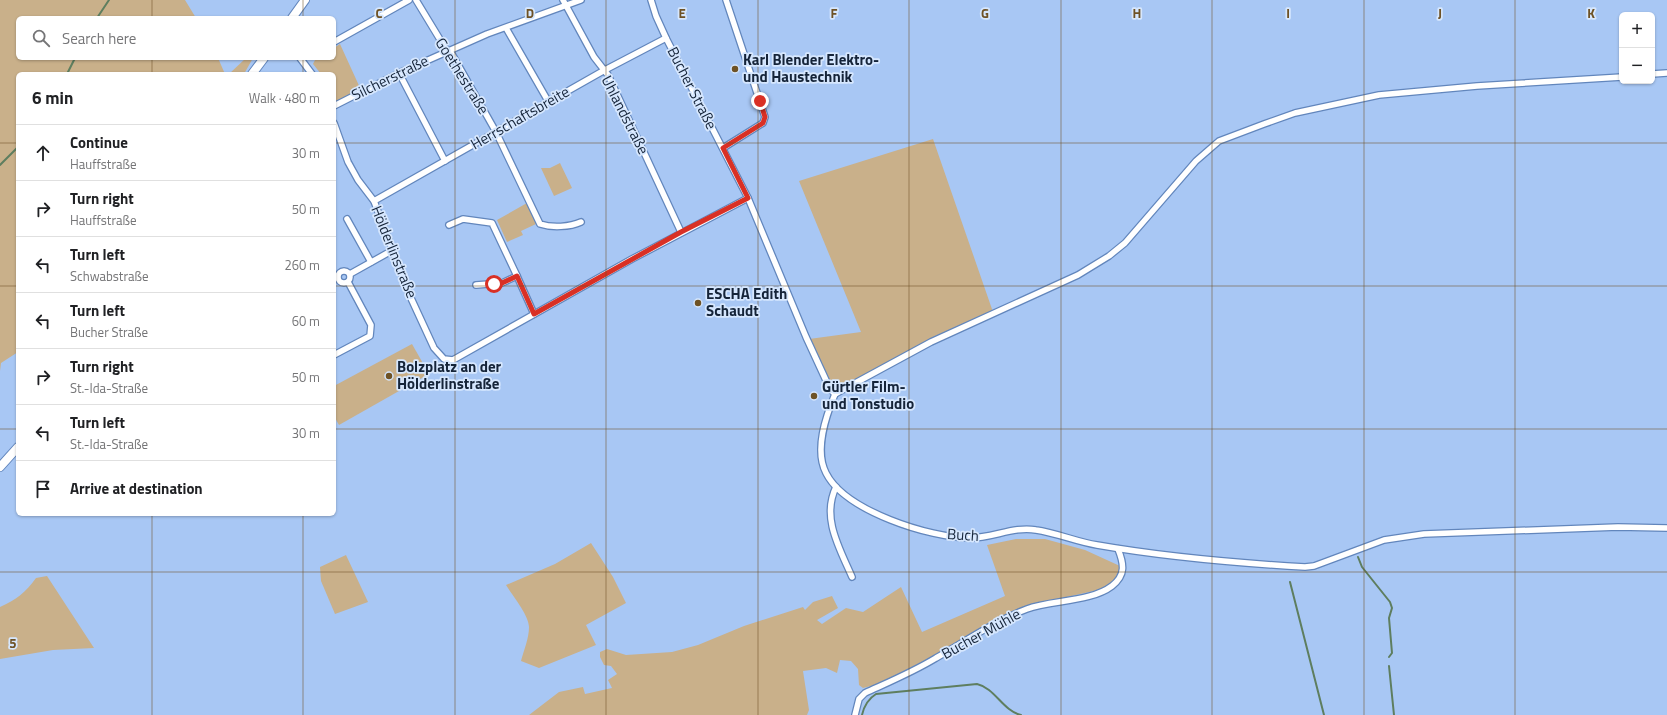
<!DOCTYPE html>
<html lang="en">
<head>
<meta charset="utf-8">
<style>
  :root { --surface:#fff; --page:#f2f2f2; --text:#202124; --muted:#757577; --line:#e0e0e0 }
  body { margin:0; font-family:"Titillium Web",sans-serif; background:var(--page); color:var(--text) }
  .controls { position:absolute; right:12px; top:12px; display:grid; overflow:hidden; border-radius:6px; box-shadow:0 1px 3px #0004 }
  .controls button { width:36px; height:36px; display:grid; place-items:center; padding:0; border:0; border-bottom:1px solid var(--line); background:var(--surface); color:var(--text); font:20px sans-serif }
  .stop { position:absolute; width:12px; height:12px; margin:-9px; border:3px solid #d93025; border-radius:50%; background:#fff }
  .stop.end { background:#d93025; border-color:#fff; box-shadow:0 1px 4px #0008 }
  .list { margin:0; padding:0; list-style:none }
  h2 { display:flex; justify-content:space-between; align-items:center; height:52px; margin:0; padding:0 16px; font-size:17px }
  h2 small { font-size:13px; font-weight:400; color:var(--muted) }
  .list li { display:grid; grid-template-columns:26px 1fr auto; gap:12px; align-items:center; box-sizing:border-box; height:56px; padding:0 16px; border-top:1px solid var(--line) }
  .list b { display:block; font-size:15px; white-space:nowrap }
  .list p { margin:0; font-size:13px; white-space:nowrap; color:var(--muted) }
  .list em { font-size:13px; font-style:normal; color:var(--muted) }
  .icon { flex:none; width:22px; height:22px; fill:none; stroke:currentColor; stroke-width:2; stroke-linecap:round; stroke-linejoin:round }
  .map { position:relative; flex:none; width:1667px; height:715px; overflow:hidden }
  .search { position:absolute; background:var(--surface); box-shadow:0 1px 3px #0004; left:16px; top:16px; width:320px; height:44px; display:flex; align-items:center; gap:10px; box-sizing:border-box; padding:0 14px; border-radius:6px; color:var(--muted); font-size:15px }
  .panel { position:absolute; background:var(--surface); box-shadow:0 1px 3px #0004; left:16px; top:72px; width:320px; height:444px; border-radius:6px }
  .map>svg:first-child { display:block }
  .green { fill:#c9b08a }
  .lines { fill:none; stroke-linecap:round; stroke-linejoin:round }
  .stream { stroke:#5e7e5f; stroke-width:2 }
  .street-casing { stroke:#6286bc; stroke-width:8 }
  .secondary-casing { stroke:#6286bc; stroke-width:10 }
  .street { stroke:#fff; stroke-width:5.5 }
  .secondary { stroke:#fff; stroke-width:8 }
  .route { stroke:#d93025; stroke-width:5 }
  .grid { fill:none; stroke:#6e5225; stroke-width:1; stroke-opacity:0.55 }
  .poi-dot { fill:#6e5225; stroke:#d6e7fe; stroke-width:1.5 }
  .labels { text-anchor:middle; stroke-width:3.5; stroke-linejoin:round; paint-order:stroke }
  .poi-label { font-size:15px; font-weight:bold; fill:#152439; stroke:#d6e7fe; text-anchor:start }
  .street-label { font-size:15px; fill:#152439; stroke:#d6e7fe }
  .grid-label { font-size:13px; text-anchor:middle; font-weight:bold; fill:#6e5225; stroke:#d6e7fe; stroke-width:3.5; stroke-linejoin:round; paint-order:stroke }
</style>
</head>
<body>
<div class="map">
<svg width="1667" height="715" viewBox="0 0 1667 715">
  <rect width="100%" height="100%" fill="#a8c7f4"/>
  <!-- green -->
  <g class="green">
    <path d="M0,0H185L196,18H18V58H218L225,74H18V352L1,363L0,371Z"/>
    <path d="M340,44L361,90L334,102V74H321L313,64L316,58H334V48Z"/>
    <path d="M246,58H253L244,74H229Z"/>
    <path d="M933,139L993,312L914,348L837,391L831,386L809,339L861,332L799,181Z"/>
    <path d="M560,163L572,188L554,196L541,168H550Z"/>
    <path d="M527,203L536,224L521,231L523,235L507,242L497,220Z"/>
    <path d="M412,344L429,374L339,425L334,416V386Z"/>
    <path d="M1016,539H1045L1085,550L1120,566V574L1116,581L1107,586L1098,590L1036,604L879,684L863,688L859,685L858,669L851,661L840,660L837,673L826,668L803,671L809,710L807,715H529L559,692L583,687L585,694L612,688L608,680L617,674L611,666L604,665L600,657V652L607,649L626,655L672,652L698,645L744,626L803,607L805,610L813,602L832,596L838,608L817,620L822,624L846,608L863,612L901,587L922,632L1005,596L987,545Z"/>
    <path d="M591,543L613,577L626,603L586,625L596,645L539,668L521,661C524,650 529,638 529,627C529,615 512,595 506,585L555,564Z"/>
    <path d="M346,555L368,602L335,614L321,581L320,567Z"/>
    <path d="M47,576L94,648L53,650L0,659V607C16,600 26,592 36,578Z"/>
  </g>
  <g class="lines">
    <!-- stream -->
    <g class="stream">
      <path d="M97,18L109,0"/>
      <path d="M67,74L75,58"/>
      <path d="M0,165L18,147"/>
      <path d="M1358,557L1362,567L1390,602L1392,608L1389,618L1392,653L1389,657"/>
      <path d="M1290,582L1324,715"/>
      <path d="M1389,666L1394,715"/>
      <path d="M862,715C864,706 868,699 876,694L977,684C995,688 1003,711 1021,715"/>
    </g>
    <!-- street casing -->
    <g class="street-casing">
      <g id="street">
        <path d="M416,0L447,51L452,54L496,132L540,224C552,228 570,227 581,222"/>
        <path d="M563,0L594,57L608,75L681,232"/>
        <path d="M651,0L656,16L666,38L748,198L806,337L830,389L835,394"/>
        <path d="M506,28L548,101"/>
        <path d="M334,42L409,0"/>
        <path d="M300,58L312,74"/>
        <path d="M399,73L445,161"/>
        <path d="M1652,74L1667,73"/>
        <path d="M334,106L399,73L487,34L581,0"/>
        <path d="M334,123L348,162L358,180L374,201L410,296L434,348L444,359L453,360L632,259L748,198"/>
        <path d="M723,148L763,123L765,117L726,0"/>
        <path d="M374,201L603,71L666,38"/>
        <path d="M347,219L371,262"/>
        <path d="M449,225L463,219L492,223L517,276"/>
        <circle cx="344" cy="277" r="6"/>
        <path d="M350,274L393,250"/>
        <path d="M476,285L502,283L517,276L534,314"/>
        <path d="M334,355L370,336L371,325L348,282"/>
        <path d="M835,394C826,416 814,450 826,473C845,511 930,538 970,538C993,538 1014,526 1036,530C1057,533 1077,542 1097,545C1166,557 1236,563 1305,567L1314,566L1384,540L1424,534L1618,527L1667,528"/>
        <path d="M835,394L931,342L1078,275L1109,256L1125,243L1196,161L1219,141L1264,124L1295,113L1379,95L1477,86L1622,77"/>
        <path d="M836,487C821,518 840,549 852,577"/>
        <path d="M855,715L859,699L865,693C889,682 913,672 936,658C966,641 995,621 1027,609C1052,600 1091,602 1112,586C1126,575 1124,564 1118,549"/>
      </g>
    </g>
    <!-- secondary casing -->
    <g class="secondary-casing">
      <g id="secondary">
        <path d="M292,18L305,0"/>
        <path d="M252,74L264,58"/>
        <path d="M0,467L18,447"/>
      </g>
    </g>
    <!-- street -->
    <use href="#street" class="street"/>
    <!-- secondary -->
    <use href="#secondary" class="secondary"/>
  </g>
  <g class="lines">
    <!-- route -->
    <path class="route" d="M494,284L502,283L517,276L534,314L681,232L748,198L723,148L763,123L765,117L760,101"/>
  </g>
  <!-- grid -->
  <path class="grid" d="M152,0V18M303,0V18M455,0V715M606,0V715M758,0V715M909,0V715M1061,0V715M1212,0V715M1364,0V715M1515,0V715M152,58V74M303,58V74M0,143H18M334,143H1667M0,286H18M334,286H1667M0,429H18M334,429H1667M152,514V715M303,514V715M0,572H1667"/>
  <!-- markers -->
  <g class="poi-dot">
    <circle cx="735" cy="69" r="4"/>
    <circle cx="698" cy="303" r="4"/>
    <circle cx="389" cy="376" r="4"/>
    <circle cx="814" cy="396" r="4"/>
  </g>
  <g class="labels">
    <!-- poi labels -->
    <g class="poi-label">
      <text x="743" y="65">Karl Blender Elektro-<tspan x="743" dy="17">und Haustechnik</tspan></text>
      <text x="706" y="299">ESCHA Edith<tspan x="706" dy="17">Schaudt</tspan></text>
      <text x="397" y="372">Bolzplatz an der<tspan x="397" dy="17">Hölderlinstraße</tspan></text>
      <text x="822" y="392">Gürtler Film-<tspan x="822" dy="17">und Tonstudio</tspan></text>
    </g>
    <!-- street labels -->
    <g class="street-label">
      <text transform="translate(462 76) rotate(58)" y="5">Goethestraße</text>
      <text transform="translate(390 78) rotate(-26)" y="5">Silcherstraße</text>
      <text transform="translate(692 88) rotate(63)" y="5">Bucher Straße</text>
      <text transform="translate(625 115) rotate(63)" y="5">Uhlandstraße</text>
      <text transform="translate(520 118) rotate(-30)" y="5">Herrschaftsbreite</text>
      <text transform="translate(394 252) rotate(68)" y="5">Hölderlinstraße</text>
      <text transform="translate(963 535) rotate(4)" y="5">Buch</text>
      <text transform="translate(981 634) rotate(-29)" y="5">Bucher Mühle</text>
    </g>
  </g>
  <g class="grid-label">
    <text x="379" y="18">C</text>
    <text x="530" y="18">D</text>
    <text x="682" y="18">E</text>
    <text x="834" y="18">F</text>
    <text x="985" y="18">G</text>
    <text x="1137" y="18">H</text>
    <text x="1288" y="18">I</text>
    <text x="1440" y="18">J</text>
    <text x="1591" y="18">K</text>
    <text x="13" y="648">5</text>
  </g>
</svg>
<div class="controls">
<button>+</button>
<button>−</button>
</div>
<div class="stop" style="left:494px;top:284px"></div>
<div class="stop end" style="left:760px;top:101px"></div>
<div class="search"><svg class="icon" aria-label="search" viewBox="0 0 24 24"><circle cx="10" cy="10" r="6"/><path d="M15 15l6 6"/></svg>Search here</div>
<section class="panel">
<h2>6 min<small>Walk · 480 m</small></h2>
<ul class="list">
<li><svg class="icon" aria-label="ahead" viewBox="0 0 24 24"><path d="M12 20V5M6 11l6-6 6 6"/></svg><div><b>Continue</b><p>Hauffstraße</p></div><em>30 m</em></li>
<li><svg class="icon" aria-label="right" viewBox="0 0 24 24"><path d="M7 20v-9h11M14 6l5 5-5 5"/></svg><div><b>Turn right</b><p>Hauffstraße</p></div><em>50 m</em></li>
<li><svg class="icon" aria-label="left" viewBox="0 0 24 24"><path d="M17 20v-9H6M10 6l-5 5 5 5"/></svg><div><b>Turn left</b><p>Schwabstraße</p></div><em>260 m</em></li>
<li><svg class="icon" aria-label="left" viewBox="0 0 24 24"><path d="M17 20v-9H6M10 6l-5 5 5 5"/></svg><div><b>Turn left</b><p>Bucher Straße</p></div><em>60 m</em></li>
<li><svg class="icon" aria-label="right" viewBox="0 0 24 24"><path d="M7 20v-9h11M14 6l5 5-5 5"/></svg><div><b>Turn right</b><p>St.-Ida-Straße</p></div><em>50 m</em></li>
<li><svg class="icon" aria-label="left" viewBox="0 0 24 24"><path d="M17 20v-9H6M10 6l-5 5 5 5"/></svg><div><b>Turn left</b><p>St.-Ida-Straße</p></div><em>30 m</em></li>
<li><svg class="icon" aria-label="arrive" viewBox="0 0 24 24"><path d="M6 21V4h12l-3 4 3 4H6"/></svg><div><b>Arrive at destination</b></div></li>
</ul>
</section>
</div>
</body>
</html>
